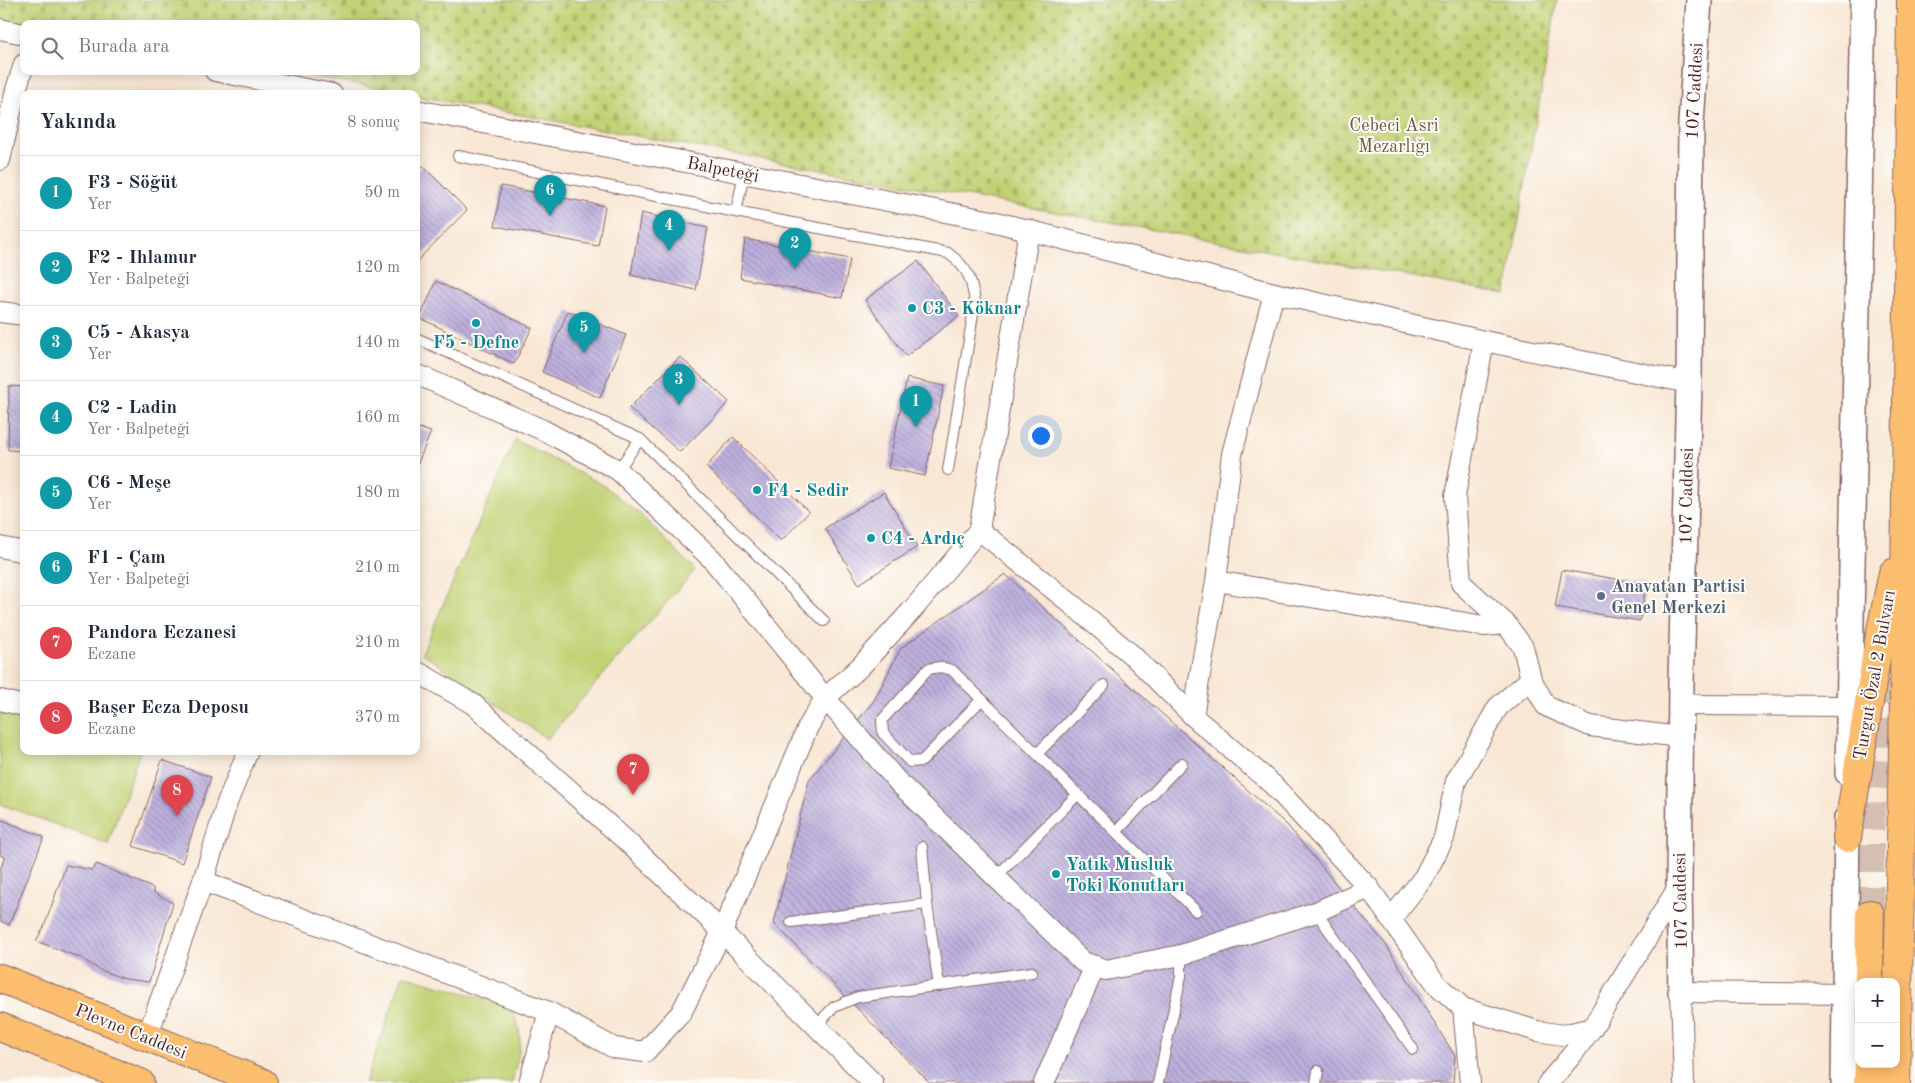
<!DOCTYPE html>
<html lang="tr">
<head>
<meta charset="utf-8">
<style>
  :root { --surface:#fff; --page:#f6f6f7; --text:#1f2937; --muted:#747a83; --line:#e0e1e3; --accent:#d1495b }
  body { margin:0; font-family:"Old Standard TT",serif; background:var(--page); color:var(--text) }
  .controls { position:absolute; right:15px; bottom:15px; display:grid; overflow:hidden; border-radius:10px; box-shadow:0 2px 12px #0003 }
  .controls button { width:45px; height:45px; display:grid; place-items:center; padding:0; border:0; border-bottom:1px solid var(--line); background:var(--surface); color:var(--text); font:25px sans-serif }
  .you { position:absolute; left:1040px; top:435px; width:18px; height:18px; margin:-12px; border:4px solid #fff; border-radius:50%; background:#1a73e8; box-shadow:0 0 0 8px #1a73e833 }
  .badge { display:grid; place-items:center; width:32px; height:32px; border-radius:50%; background:var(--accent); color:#fff; font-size:16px; font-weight:700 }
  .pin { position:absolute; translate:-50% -41px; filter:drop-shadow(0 1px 2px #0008) }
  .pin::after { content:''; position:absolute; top:26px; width:18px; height:15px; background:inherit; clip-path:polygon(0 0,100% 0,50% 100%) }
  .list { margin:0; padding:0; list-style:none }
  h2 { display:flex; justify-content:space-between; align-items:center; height:65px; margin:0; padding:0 20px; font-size:21px }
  h2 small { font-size:16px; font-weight:400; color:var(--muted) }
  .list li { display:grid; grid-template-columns:32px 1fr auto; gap:15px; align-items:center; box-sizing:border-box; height:75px; padding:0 20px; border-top:1px solid var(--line) }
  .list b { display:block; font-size:19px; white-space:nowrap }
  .list p { margin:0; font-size:16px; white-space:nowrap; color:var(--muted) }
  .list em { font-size:16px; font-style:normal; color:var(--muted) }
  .icon { flex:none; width:28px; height:28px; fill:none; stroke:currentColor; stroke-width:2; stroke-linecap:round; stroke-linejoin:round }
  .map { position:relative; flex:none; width:1915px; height:1083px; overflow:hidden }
  .search { position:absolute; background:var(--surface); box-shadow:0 2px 12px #0003; left:20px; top:20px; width:400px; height:55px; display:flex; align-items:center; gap:12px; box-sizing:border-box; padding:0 18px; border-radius:10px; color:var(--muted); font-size:19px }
  .panel { position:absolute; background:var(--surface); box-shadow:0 2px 12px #0003; left:20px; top:90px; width:400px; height:665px; border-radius:10px }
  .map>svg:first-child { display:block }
  .cemetery { fill:url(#cemetery-stones); stroke:#867850 }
  .park { fill:#c1d274; stroke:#867850 }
  .building { fill:url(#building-back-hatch) }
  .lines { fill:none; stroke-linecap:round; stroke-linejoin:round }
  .trunk-tunnel { stroke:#d5bfb2; stroke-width:28; stroke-dasharray:28 14; stroke-linecap:butt }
  .service-casing { stroke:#876566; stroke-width:12 }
  .minor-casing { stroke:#876566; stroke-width:22 }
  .tertiary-casing { stroke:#876566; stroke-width:28 }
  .primary-casing { stroke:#876566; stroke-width:30 }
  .trunk-casing { stroke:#876566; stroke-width:30 }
  .service { stroke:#fff; stroke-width:10 }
  .minor { stroke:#fff; stroke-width:20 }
  .tertiary { stroke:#fff; stroke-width:25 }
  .primary { stroke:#fbbd6e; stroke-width:28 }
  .trunk { stroke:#fbbd6e; stroke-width:28 }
  .culture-dot { fill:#0f9aa8; stroke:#fdfcf7; stroke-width:2 }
  .service-dot { fill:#5c6f8a; stroke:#fdfcf7; stroke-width:2 }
  .labels { text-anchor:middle; stroke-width:4; stroke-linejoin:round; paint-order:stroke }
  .street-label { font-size:18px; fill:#4a1f2b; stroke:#fdfcf7 }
  .park-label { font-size:18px; fill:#6e5541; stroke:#fdfcf7 }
  .culture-label { font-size:18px; font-weight:bold; fill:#0d838f; stroke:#fdfcf7; text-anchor:start }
  .service-label { font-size:18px; font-weight:bold; fill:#4e5e75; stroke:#fdfcf7; text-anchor:start }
</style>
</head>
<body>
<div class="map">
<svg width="1915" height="1083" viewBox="0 0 1915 1083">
  <defs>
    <pattern id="cemetery-stones" width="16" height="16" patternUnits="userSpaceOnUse" patternTransform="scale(1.25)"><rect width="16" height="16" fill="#c1d274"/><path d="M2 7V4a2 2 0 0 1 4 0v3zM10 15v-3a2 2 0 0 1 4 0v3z" fill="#a7b465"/></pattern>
    <pattern id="building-back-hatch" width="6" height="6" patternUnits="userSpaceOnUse" patternTransform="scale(1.25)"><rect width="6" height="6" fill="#bcb0de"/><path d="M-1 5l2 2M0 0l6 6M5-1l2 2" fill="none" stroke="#9b8fb4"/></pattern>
  </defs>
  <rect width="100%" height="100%" fill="#fdfcf7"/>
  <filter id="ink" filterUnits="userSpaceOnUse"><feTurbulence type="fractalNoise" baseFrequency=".02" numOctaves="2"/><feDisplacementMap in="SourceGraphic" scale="10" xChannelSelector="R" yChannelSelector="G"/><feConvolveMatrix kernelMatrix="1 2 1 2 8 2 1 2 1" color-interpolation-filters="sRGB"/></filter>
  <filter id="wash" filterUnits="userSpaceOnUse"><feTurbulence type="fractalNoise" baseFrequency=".0096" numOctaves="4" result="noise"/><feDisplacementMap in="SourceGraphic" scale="20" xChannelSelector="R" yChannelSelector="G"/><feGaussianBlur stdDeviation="1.12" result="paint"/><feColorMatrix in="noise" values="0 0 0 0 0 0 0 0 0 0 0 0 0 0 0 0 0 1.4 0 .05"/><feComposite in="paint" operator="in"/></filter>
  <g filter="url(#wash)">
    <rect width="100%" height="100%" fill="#f8e7d4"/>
    <!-- cemetery -->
    <path class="cemetery" d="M0,0H1557L1506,294L416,96V94L282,71H416V24H24L0,20Z"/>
    <!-- park -->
    <g class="park">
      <path d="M515,440L603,485L642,516L695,570L547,739L422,653Z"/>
      <path d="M0,710L24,717V751H140L108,844L0,804Z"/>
      <path d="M403,975L509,1006C527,1034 519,1052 512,1083H365Z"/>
    </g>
    <g id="blocks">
      <!-- building -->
      <g class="building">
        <path d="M423,166L467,210L416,262V172Z"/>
        <path d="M501,186L605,206L598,246L495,226Z"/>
        <path d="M641,213L708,228L696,290L631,275Z"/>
        <path d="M745,239L850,259L842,298L740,278Z"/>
        <path d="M918,261L959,316L906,356L865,300Z"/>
        <path d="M436,281L532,328L514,364L420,318Z"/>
        <path d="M568,311L626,335L600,398L542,372Z"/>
        <path d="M680,357L729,402L680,452L629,408Z"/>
        <path d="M907,378L944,386L925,476L888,468Z"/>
        <path d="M9,386L24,387V451L8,450Z"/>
        <path d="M416,427L431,432L416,467Z"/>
        <path d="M733,437L809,512L781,541L706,467Z"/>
        <path d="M884,492L917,547L859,584L825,528Z"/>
        <path d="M1562,570L1646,584L1640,621L1555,607Z"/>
        <path d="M1005,574L1287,825L1386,945L1455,1056L1453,1083H930L774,923L809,780L873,702L901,648Z"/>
        <path d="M162,760L211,777L182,863L133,846Z"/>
        <path d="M0,819L44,837L9,925L0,921V870L5,857L0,855Z"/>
        <path d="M97,864L153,888V892L173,903L149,982L125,979L100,970L81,958L36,941L44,927L66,865L92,870Z"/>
      </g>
    </g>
  </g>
  <g filter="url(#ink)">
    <use href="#blocks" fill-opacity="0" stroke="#876566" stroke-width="1"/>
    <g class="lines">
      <!-- trunk-tunnel -->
      <path class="trunk-tunnel" d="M1870,914V832L1879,700C1884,674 1888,672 1915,669"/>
      <!-- service casing -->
      <g class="service-casing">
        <g id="service">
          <path d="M458,156L736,212L744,173"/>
          <path d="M736,212L948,253C968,268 971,277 975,302L948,470"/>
          <path d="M416,338L640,439L618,470"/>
          <path d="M640,439L824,621"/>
          <path d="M982,699L922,761L910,762L883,733L882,720L928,669L940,667L952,670L1196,911"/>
          <path d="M1037,754L1104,685"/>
          <path d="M1116,832L1182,763"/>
          <path d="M922,847L927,904L939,986"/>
          <path d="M995,878L1078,794"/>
          <path d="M1316,912L1413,1049"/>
          <path d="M791,922L927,904"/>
          <path d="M816,1026L834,1007L858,997L1032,972"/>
          <path d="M1158,1083L1181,976V955"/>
          <path d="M1316,1083L1318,1071"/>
        </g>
      </g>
      <!-- minor casing -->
      <g class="minor-casing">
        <g id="minor">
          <path d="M0,29L24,34"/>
          <path d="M215,71L332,94"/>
          <path d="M416,110L992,221L1274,293L1484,341L1689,383"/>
          <path d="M0,160L16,90L24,64"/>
          <path d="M1029,230L979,530L1069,602L1133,656L1193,716L1273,785L1369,888L1437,985L1463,1008L1537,1031L1563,1035L1592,1028L1679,886"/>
          <path d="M0,312L24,315"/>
          <path d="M1484,341L1455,496L1461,583L1506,624L1523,647L1531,679L1546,706L1590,726L1680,737"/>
          <path d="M416,374L543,430L618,470L712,559L825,698L899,783L1083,962L1106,970L1181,955L1316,912L1369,888"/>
          <path d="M0,547L24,552"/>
          <path d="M1216,581L1484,626L1506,624"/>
          <path d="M416,671L473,704L622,837L707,917L873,1083"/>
          <path d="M0,700L24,706"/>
          <path d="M1681,705L1850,706"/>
          <path d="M1193,716L1216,581L1232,454L1274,293"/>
          <path d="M203,881L549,1012L614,1048L645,1052L681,1013L722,932L808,727L825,698L860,667L914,608L979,530"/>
          <path d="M1391,919L1424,877L1444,838L1456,781L1498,707L1531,679"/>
          <path d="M1463,1008L1470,1083"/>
          <path d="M147,1037L203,881L227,803L248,751"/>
          <path d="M529,1083L549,1012"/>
          <path d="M1044,1083L1095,966"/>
          <path d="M1548,1083L1572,1055L1592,1028"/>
          <path d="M1684,1083L1681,992L1844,994"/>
        </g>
      </g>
      <!-- tertiary casing -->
      <g class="tertiary-casing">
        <g id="tertiary">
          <path d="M1848,773L1863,0"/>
          <path d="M1681,992L1679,886L1681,682L1689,383L1691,124L1699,0"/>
          <path d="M1844,1083L1847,818"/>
        </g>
      </g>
      <!-- primary casing -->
      <g class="primary-casing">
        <g id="primary">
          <path d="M0,978L263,1083"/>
          <path d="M0,1027L140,1083"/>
        </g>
      </g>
      <!-- trunk casing -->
      <g class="trunk-casing">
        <g id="trunk">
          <path d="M1847,838L1879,640L1893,573"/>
          <path d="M1869,982L1870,914"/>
          <path d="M1868,1083L1869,1064"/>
          <path d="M1896,1083L1904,698L1911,0"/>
        </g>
      </g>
      <!-- service -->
      <use href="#service" class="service"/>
      <!-- minor -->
      <use href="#minor" class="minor"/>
      <!-- tertiary -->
      <use href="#tertiary" class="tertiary"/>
      <!-- primary -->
      <use href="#primary" class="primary"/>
      <!-- trunk -->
      <use href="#trunk" class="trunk"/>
    </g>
  </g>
  <!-- markers -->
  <g class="culture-dot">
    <circle cx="912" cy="308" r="5"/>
    <circle cx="476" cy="323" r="5"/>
    <circle cx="757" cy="490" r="5"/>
    <circle cx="871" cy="538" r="5"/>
    <circle cx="1056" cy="874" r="5"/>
  </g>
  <circle class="service-dot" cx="1601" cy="596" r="5"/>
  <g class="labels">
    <!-- street labels -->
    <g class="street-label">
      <text transform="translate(1694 91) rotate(-87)" y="6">107 Caddesi</text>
      <text transform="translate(723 169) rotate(11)" y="6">Balpeteği</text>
      <text transform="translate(1686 496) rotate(-89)" y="6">107 Caddesi</text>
      <text transform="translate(1874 675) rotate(-80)" y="6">Turgut Özal 2 Bulvarı</text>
      <text transform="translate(1680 901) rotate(-91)" y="6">107 Caddesi</text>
      <text transform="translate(131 1031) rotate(22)" y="6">Plevne Caddesi</text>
    </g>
    <!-- park labels -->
    <g class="park-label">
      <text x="1394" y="131">Cebeci Asri<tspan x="1394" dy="21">Mezarlığı</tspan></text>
    </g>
    <!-- culture labels -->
    <g class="culture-label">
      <text x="922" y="314">C3 - Köknar</text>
      <text x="476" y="348" text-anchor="middle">F5 - Defne</text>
      <text x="767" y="496">F4 - Sedir</text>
      <text x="881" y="544">C4 - Ardıç</text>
      <text x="1066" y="870">Yatık Musluk<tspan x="1066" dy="21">Toki Konutları</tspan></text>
    </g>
    <!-- service labels -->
    <g class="service-label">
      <text x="1611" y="592">Anavatan Partisi<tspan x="1611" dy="21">Genel Merkezi</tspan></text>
    </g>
  </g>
</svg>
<div class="controls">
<button>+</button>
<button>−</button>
</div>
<div class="you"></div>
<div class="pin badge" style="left:916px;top:427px;background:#0f9aa8">1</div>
<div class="pin badge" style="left:795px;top:269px;background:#0f9aa8">2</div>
<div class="pin badge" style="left:679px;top:405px;background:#0f9aa8">3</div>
<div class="pin badge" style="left:669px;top:251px;background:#0f9aa8">4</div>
<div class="pin badge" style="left:584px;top:353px;background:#0f9aa8">5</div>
<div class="pin badge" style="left:550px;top:216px;background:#0f9aa8">6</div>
<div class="pin badge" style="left:633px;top:795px;background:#e0444e">7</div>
<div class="pin badge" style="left:177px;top:816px;background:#e0444e">8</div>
<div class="search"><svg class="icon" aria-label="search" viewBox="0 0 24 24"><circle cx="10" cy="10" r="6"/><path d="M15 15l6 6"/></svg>Burada ara</div>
<section class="panel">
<h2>Yakında<small>8 sonuç</small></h2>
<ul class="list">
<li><span class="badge" style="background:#0f9aa8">1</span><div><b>F3 - Söğüt</b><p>Yer</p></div><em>50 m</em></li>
<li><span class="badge" style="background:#0f9aa8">2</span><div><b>F2 - Ihlamur</b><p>Yer · Balpeteği</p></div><em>120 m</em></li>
<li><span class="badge" style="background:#0f9aa8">3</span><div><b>C5 - Akasya</b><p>Yer</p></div><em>140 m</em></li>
<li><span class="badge" style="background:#0f9aa8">4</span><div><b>C2 - Ladin</b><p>Yer · Balpeteği</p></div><em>160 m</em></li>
<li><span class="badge" style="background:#0f9aa8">5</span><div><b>C6 - Meşe</b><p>Yer</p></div><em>180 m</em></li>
<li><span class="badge" style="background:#0f9aa8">6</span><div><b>F1 - Çam</b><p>Yer · Balpeteği</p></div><em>210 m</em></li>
<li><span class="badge" style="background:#e0444e">7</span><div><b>Pandora Eczanesi</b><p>Eczane</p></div><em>210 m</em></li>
<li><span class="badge" style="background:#e0444e">8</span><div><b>Başer Ecza Deposu</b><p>Eczane</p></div><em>370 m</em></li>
</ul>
</section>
</div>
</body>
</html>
